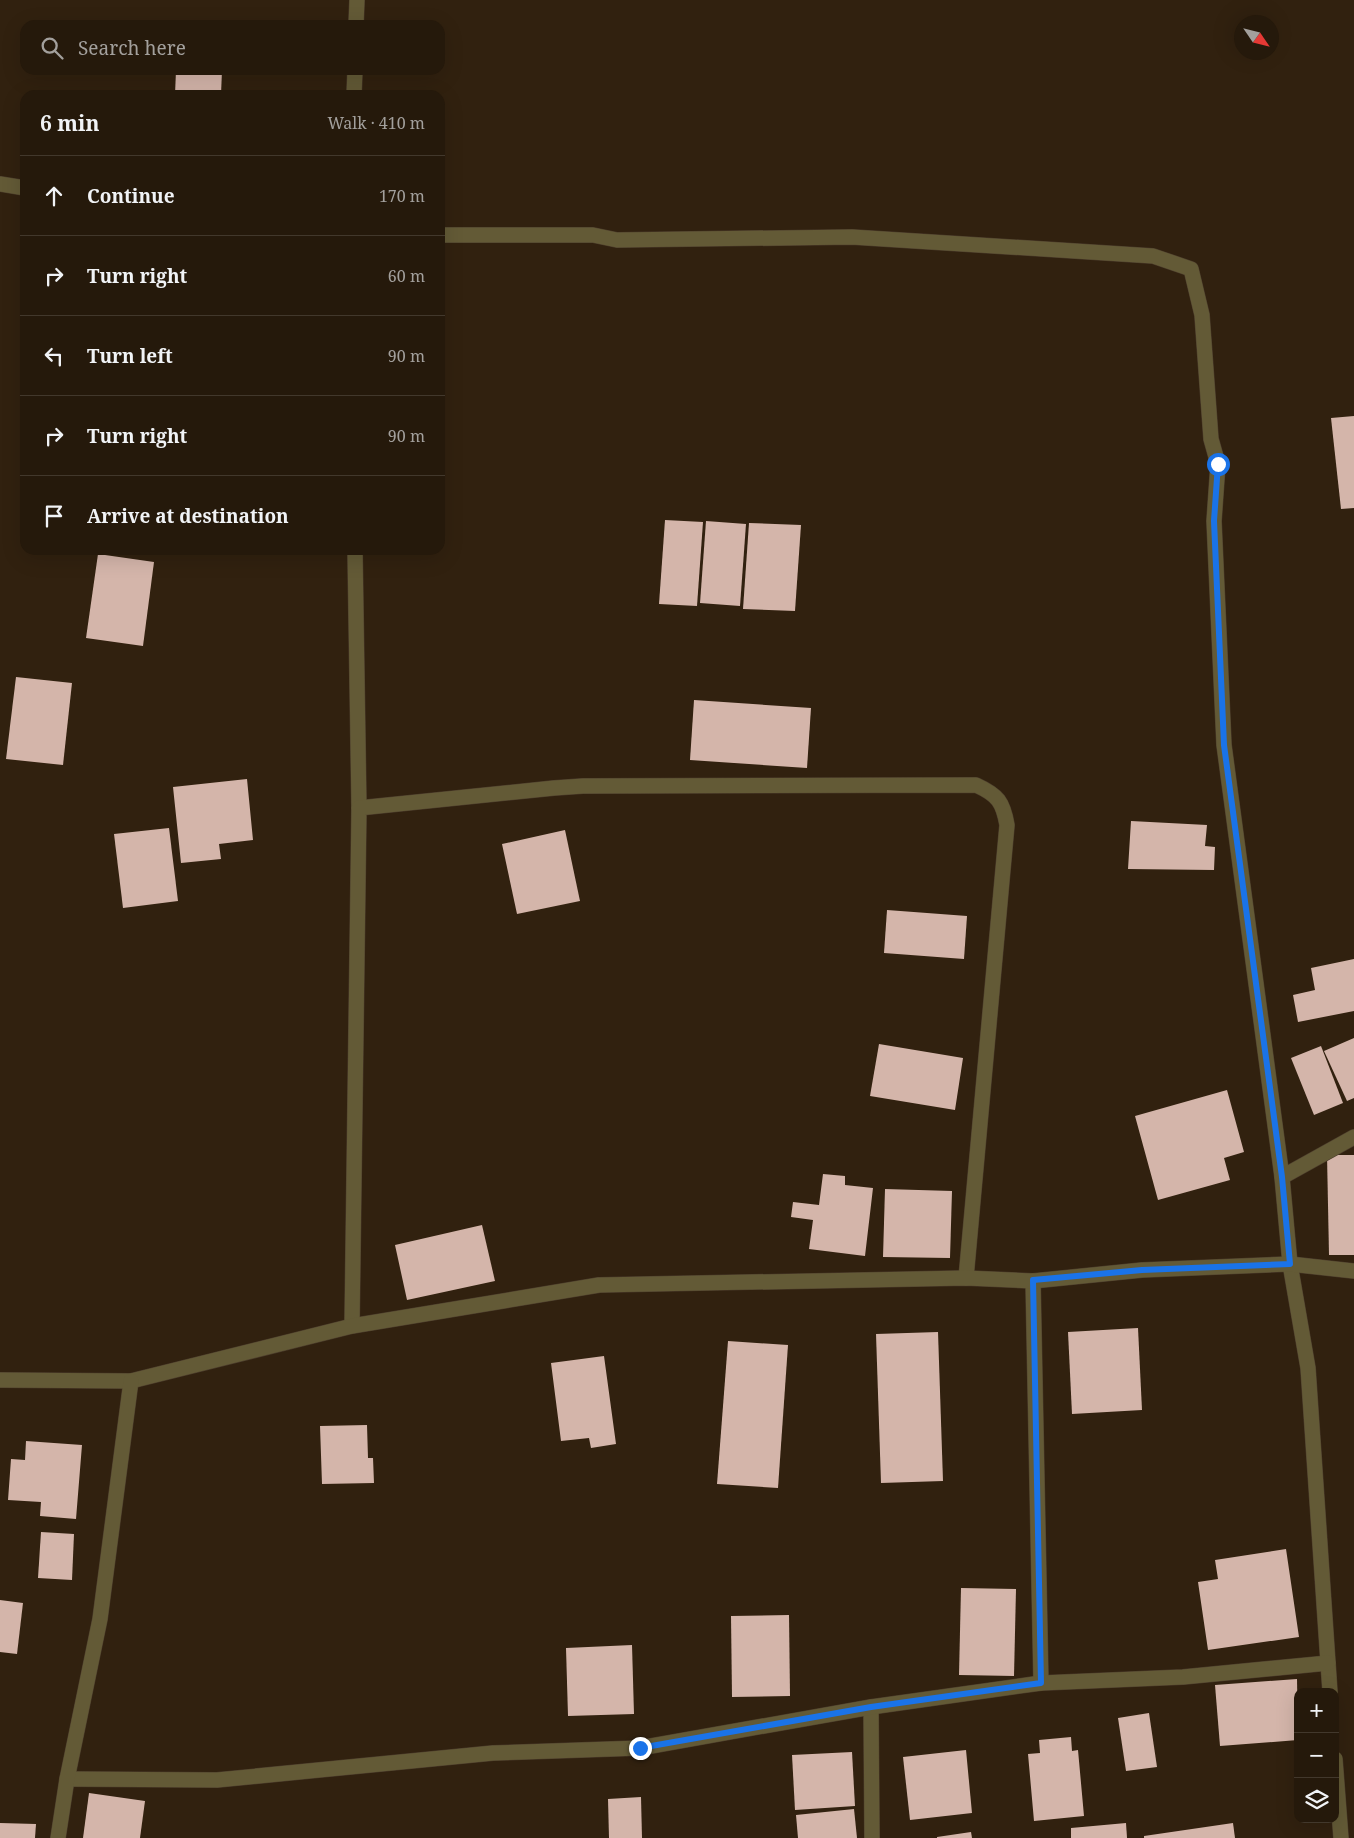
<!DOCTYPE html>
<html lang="en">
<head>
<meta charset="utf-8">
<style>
  :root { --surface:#25190b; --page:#2d2214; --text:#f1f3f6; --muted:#a3a09d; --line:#42382c }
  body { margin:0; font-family:"Noto Serif",serif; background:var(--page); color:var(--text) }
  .controls { position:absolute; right:15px; bottom:15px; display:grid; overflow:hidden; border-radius:10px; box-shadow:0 5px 20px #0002 }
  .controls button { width:45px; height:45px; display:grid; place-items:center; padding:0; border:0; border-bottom:1px solid var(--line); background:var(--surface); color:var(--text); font:25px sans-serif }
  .compass { position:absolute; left:1234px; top:15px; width:45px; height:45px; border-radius:50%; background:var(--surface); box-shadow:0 5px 20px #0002; rotate:125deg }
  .stop { position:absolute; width:15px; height:15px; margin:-11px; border:4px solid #1a73e8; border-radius:50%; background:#fff }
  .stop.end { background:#1a73e8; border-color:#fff; box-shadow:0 1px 5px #0008 }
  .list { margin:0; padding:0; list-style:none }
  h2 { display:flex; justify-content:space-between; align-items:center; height:65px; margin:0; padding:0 20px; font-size:21px }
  h2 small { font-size:16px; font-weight:400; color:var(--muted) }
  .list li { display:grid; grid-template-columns:32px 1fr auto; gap:15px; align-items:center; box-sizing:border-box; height:80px; padding:0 20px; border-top:1px solid var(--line) }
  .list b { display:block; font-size:19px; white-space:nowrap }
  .list em { font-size:16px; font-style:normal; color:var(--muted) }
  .icon { flex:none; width:28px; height:28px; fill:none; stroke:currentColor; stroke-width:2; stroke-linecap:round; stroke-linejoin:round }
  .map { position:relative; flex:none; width:1354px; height:1838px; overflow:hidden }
  .search { position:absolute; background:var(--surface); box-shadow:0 5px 20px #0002; left:20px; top:20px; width:425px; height:55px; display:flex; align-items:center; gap:12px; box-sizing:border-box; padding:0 18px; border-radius:15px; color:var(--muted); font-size:19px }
  .panel { position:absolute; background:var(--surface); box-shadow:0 5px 20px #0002; left:20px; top:90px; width:425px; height:465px; border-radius:15px }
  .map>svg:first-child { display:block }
  .building { fill:#d4b5aa }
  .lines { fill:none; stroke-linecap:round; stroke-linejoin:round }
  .minor-casing { stroke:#4d3e2d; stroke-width:16 }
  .minor { stroke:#635a36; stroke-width:15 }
  .route { stroke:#1a73e8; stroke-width:6 }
</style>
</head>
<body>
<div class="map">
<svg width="1354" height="1838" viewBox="0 0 1354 1838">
  <rect width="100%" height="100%" fill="#31210f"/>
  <!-- building -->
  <g class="building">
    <path d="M176,70H222L221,95H175Z"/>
    <path d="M1354,416V508L1341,509L1331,418Z"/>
    <path d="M665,520L703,522L697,606L659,604Z"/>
    <path d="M706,521L746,524L740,606L700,603Z"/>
    <path d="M749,523L801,525L795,611L743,609Z"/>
    <path d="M98,554L154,562L143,646L86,638Z"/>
    <path d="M16,677L72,683L63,765L6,759Z"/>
    <path d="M694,700L811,708L807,768L690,760Z"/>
    <path d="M247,779L253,840L219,844L221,859L181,863L173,787Z"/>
    <path d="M1131,821L1207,825L1205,846L1215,847L1214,870L1128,869Z"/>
    <path d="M169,828L178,901L123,908L114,834Z"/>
    <path d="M565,830L580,901L517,914L502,844Z"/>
    <path d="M887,910L967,916L964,959L884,953Z"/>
    <path d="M1354,959V1011L1298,1022L1293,995L1315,990L1311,968Z"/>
    <path d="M1354,1038V1098L1347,1101L1324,1051Z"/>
    <path d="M879,1044L963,1058L955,1110L870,1096Z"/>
    <path d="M1321,1046L1343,1103L1314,1115L1291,1058Z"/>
    <path d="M1227,1090L1244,1152L1224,1158L1230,1180L1158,1200L1135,1116Z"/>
    <path d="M1327,1155H1354V1255H1329Z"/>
    <path d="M823,1174L845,1176V1185L873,1188L865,1256L809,1249L813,1220L791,1217L793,1202L819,1205Z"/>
    <path d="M885,1189L952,1191L950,1258L883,1257Z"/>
    <path d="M482,1225L495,1281L407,1300L395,1245Z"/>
    <path d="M1138,1328L1142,1410L1072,1414L1068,1332Z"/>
    <path d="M938,1332L943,1481L881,1483L876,1334Z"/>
    <path d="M728,1341L788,1345L778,1488L717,1484Z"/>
    <path d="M604,1356L616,1444L591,1448L589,1438L561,1441L551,1363Z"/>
    <path d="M367,1425L368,1458H373L374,1483L322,1484L320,1426Z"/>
    <path d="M26,1441L82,1445L76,1519L40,1516L41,1502L8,1500L11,1459L25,1460Z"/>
    <path d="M41,1532L74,1534L72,1580L38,1578Z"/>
    <path d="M1286,1549L1299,1637L1208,1650L1198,1582L1218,1579L1215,1560Z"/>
    <path d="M961,1588L1016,1589L1014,1676L959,1675Z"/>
    <path d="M0,1600L23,1603L17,1654L0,1652Z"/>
    <path d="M789,1615L790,1696L732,1697L731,1616Z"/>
    <path d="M632,1645L634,1714L568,1716L566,1648Z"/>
    <path d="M1297,1679L1298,1740L1220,1746L1215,1685Z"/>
    <path d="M1149,1713L1157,1767L1126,1771L1118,1718Z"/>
    <path d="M1071,1737L1072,1751L1078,1750L1084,1816L1034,1821L1028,1754L1040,1753L1039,1740Z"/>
    <path d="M966,1750L972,1813L910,1820L903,1757Z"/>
    <path d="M852,1752L855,1806L795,1810L792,1755Z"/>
    <path d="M89,1793L145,1801L140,1838H83Z"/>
    <path d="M641,1797L642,1838H609L608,1799Z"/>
    <path d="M854,1809L857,1838H798L796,1815Z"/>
    <path d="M0,1823L36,1824L35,1838H0Z"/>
    <path d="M1126,1823L1127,1838H1071V1828Z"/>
    <path d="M1233,1823L1235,1838H1144V1836Z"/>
    <path d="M971,1832L972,1838H937V1837Z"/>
  </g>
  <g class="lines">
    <!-- minor casing -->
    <g class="minor-casing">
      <g id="minor">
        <path d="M356,25L357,0"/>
        <path d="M354,95L355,70"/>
        <path d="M0,184L25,188"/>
        <path d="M440,235H593L617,240L852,237L1153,256L1191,269L1202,315L1211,439L1218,464L1214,521L1224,745L1282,1177L1290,1264L1308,1368L1330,1692"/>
        <path d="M355,550L359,808"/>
        <path d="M1282,1177L1354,1137"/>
        <path d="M1033,1281L1041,1683"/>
        <path d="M352,1326L359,808L554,788L583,786L976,785C998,795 1003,802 1007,825L966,1278"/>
        <path d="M0,1380L131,1381L352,1326L599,1285L966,1278L1033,1281L1142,1270L1290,1264L1354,1271"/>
        <path d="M871,1707L872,1838"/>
        <path d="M1335,1759L1341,1838"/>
        <path d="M67,1779L217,1780L493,1753L640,1748L871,1707L1041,1683L1183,1677L1328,1663"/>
        <path d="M58,1838L67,1779L100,1619L131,1381"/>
      </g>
    </g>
    <!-- minor -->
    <use href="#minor" class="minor"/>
  </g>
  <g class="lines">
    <!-- route -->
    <path class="route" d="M640,1748L871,1707L1041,1683L1033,1280L1142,1270L1290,1264L1282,1177L1224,745L1214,521L1218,464"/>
  </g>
</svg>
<div class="controls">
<button>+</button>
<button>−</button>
<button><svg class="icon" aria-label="layers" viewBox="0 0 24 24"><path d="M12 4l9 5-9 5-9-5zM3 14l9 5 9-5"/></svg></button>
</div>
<svg class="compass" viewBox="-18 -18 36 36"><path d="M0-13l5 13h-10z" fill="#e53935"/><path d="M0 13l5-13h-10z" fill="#a3a09d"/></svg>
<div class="stop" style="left:1218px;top:464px"></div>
<div class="stop end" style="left:640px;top:1748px"></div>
<div class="search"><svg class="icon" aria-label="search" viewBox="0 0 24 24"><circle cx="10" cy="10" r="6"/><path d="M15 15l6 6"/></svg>Search here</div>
<section class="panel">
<h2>6 min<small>Walk · 410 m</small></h2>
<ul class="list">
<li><svg class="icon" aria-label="ahead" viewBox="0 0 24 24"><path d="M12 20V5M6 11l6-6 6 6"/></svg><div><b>Continue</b></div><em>170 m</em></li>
<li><svg class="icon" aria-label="right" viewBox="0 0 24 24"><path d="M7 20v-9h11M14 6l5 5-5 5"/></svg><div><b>Turn right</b></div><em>60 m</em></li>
<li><svg class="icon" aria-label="left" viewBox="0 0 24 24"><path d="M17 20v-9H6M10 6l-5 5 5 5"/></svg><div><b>Turn left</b></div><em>90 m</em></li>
<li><svg class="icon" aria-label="right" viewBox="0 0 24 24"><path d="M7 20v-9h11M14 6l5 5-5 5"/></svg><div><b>Turn right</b></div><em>90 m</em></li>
<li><svg class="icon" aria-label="arrive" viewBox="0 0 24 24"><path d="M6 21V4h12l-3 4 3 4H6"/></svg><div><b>Arrive at destination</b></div></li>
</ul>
</section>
</div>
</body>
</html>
